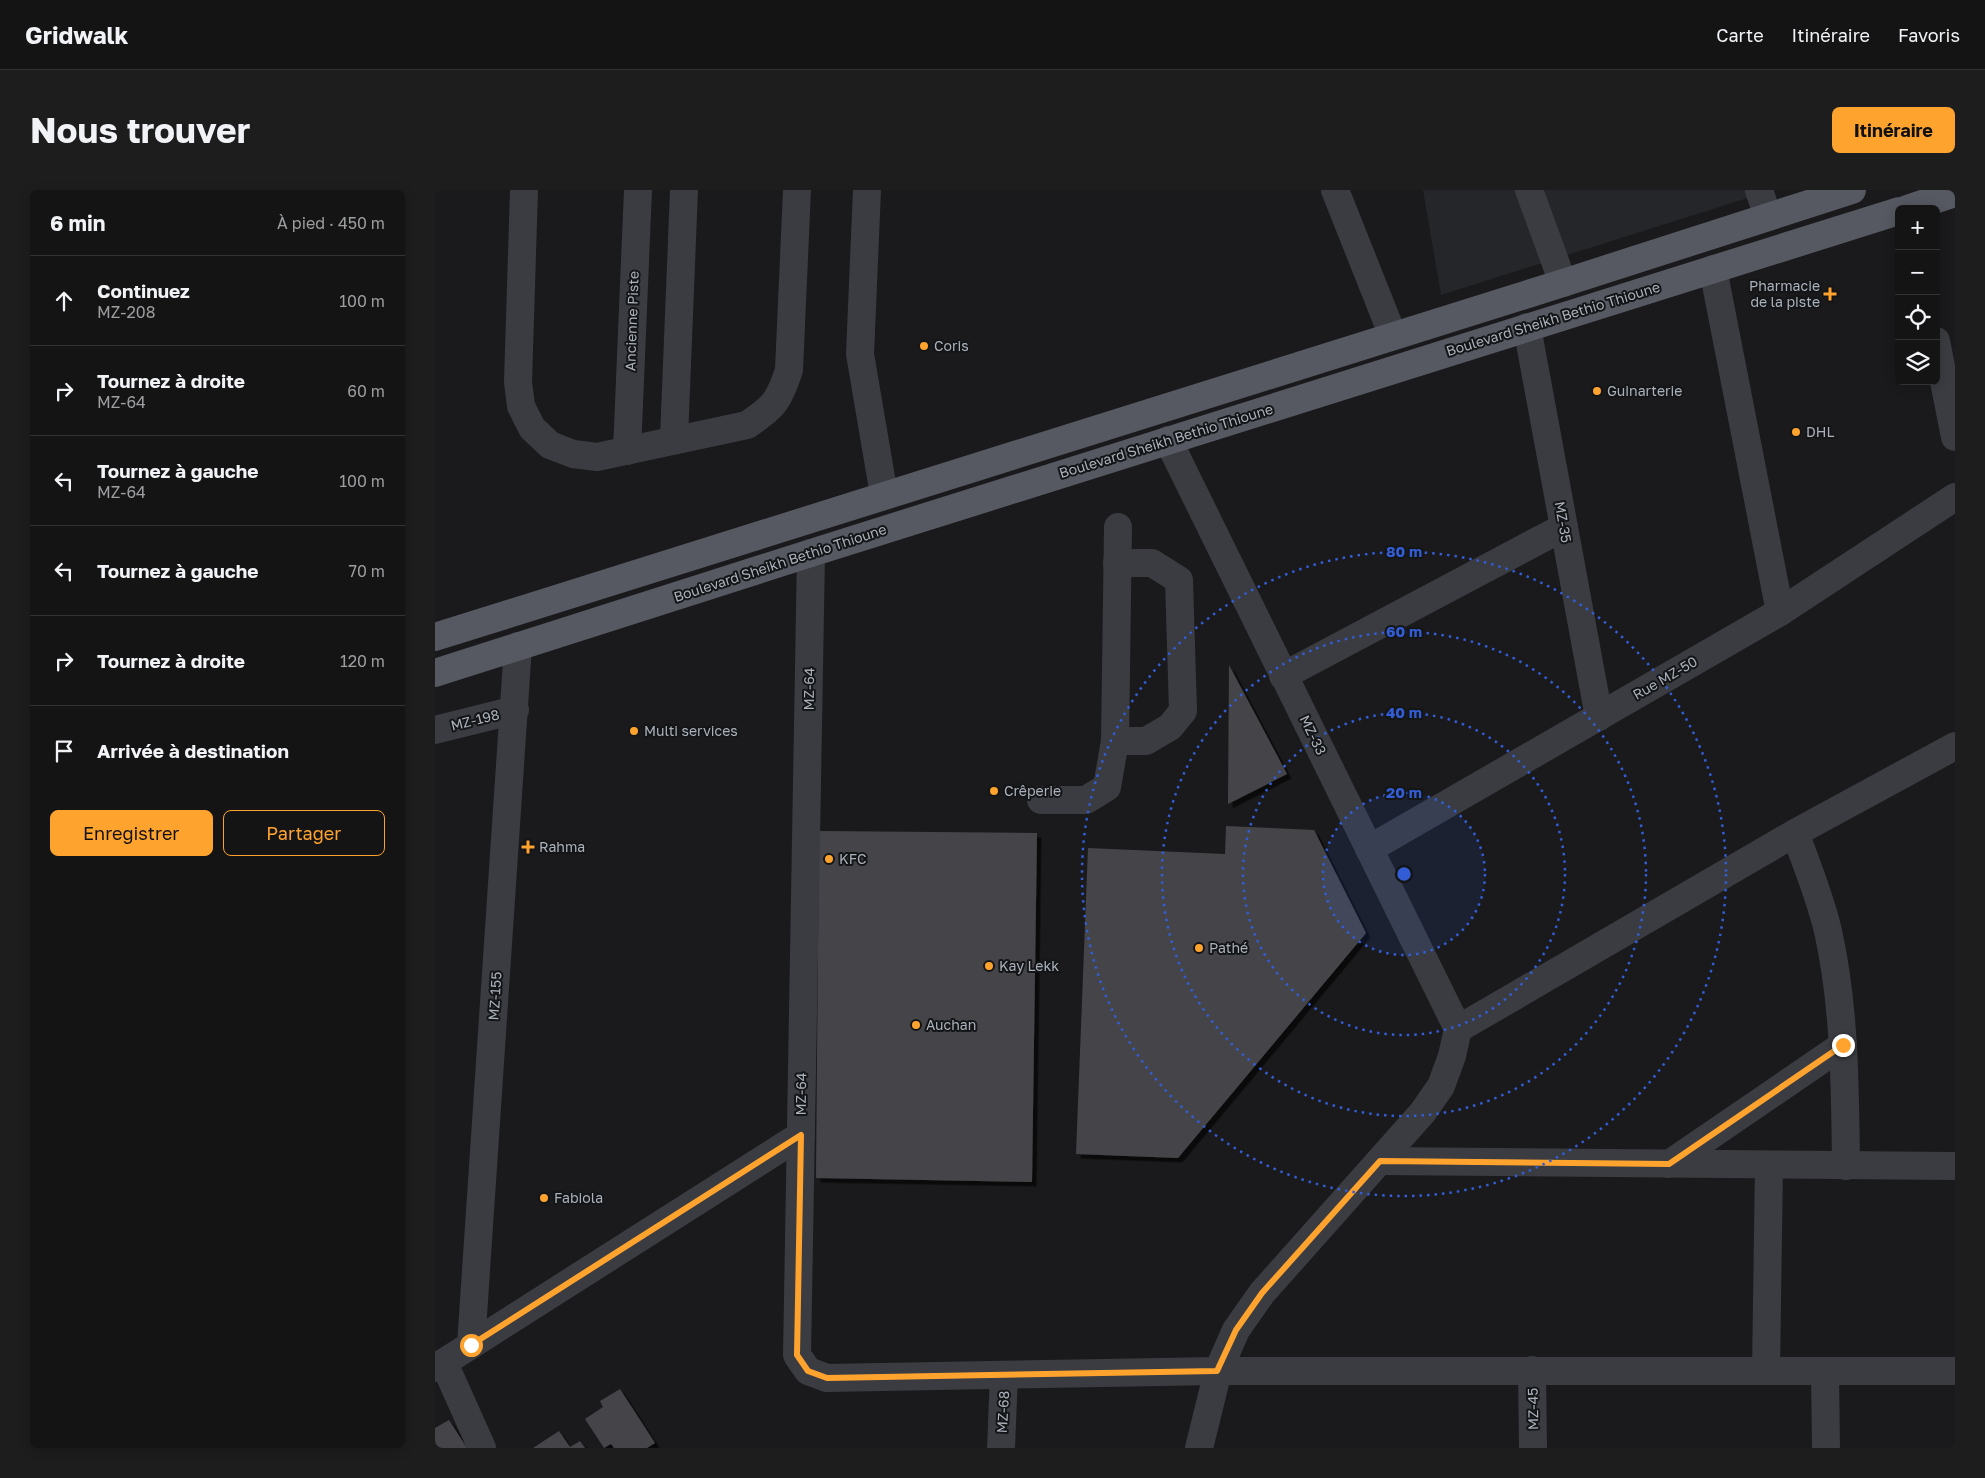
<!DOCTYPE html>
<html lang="fr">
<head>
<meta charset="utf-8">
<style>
  :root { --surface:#141415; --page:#1d1d1e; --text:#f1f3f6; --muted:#9d9ea0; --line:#333334; --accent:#ffa32f }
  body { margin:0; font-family:"Golos Text",sans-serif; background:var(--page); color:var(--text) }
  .controls { position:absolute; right:15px; top:15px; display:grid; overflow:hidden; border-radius:8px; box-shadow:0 2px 12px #0003 }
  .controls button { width:45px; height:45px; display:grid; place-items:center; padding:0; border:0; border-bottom:1px solid var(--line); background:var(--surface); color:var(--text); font:25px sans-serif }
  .stop { position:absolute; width:15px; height:15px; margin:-11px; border:4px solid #ffa32f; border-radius:50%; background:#fff }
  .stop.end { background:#ffa32f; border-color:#fff; box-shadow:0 1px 5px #0008 }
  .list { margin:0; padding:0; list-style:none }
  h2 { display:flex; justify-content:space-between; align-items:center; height:65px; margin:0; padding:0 20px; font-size:21px }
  h2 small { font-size:16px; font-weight:400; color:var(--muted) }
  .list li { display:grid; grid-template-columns:32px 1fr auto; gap:15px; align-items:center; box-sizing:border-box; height:90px; padding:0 20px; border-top:1px solid var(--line) }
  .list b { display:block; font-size:19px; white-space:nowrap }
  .list p { margin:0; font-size:16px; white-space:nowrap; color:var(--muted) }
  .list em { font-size:16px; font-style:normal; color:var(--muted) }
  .actions { display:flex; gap:10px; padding:15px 20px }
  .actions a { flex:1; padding:11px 0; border:1px solid var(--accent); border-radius:8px; text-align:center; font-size:18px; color:var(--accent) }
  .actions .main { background:var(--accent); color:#111 }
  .icon { flex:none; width:28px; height:28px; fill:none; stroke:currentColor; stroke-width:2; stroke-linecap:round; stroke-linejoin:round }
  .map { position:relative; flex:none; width:1520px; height:1258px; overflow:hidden; border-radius:8px }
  header { display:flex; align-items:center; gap:30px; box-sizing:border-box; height:70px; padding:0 25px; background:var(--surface); border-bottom:1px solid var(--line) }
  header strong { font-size:24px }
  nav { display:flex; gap:28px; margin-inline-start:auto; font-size:18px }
  .intro { display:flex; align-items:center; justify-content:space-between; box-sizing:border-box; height:120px; padding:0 30px }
  h1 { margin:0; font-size:35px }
  .button { padding:12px 22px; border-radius:8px; background:var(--accent); color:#111; font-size:18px; font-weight:700 }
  main { display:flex; gap:30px; padding:0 30px }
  aside { flex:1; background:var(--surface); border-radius:8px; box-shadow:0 2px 12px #0003 }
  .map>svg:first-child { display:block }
  .built { fill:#252629 }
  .building { fill:#444549; filter:url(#shadow) }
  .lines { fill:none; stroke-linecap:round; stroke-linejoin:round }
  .minor { stroke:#3a3c41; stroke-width:28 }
  .major { stroke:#565961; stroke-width:28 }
  .route { stroke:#ffa32f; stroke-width:6 }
  .ring { fill:none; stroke:#325dd4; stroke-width:2.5; stroke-dasharray:2.5 5 }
  .poi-dot { fill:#ffa32f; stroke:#141517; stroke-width:2 }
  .labels { text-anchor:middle; stroke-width:4; stroke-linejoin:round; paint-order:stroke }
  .poi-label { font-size:14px; fill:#abb2bc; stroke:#141517; text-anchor:start }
  .street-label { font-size:14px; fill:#abb2bc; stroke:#141517 }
  .centre { fill:#325dd4; stroke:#141517; stroke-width:2.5 }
  .ring-label { font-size:15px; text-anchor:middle; font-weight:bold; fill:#325dd4; stroke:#141517; stroke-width:4; stroke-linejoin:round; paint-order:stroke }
</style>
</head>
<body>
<header>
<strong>Gridwalk</strong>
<nav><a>Carte</a><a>Itinéraire</a><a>Favoris</a></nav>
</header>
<div class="intro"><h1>Nous trouver</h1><a class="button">Itinéraire</a></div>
<main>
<aside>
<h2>6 min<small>À pied · 450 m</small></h2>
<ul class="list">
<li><svg class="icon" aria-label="ahead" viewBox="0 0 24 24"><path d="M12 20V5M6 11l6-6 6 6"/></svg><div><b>Continuez</b><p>MZ-208</p></div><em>100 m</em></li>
<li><svg class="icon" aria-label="right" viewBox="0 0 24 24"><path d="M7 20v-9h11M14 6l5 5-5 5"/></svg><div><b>Tournez à droite</b><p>MZ-64</p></div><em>60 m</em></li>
<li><svg class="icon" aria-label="left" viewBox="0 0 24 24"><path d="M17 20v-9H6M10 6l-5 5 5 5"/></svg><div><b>Tournez à gauche</b><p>MZ-64</p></div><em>100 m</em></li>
<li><svg class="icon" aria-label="left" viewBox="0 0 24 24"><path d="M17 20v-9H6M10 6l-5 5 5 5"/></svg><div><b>Tournez à gauche</b></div><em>70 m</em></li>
<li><svg class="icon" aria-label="right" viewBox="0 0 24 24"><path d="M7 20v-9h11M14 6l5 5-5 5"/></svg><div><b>Tournez à droite</b></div><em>120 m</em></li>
<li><svg class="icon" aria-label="arrive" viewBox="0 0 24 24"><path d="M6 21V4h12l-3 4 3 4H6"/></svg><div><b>Arrivée à destination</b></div></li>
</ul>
<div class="actions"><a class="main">Enregistrer</a><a>Partager</a></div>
</aside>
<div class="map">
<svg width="1520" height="1258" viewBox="0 0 1520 1258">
  <defs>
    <filter id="shadow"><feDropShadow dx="4.5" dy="4.5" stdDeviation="0" flood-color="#0009"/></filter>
  </defs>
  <rect width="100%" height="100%" fill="#1a1a1c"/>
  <!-- built -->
  <path class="built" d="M988,0H1338L1006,105Z"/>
  <!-- building -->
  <g class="building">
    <path d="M794,475L852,584L793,614Z"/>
    <path d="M791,636L879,640L931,743L743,968L641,964L653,658L790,664Z"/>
    <path d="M384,641L602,643L597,992L381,988Z"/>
    <path d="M185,1199L220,1253L212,1258H179L176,1254L169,1258L150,1229L168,1217L165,1211Z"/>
    <path d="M14,1230L32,1258H0V1238Z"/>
    <path d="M124,1241L135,1257L145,1251L150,1258H98Z"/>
  </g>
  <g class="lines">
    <!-- minor -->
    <g class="minor">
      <path d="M89,0L83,192L86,216L97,238L115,255L138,264L162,267L312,235C339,217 344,211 354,180L362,0"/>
      <path d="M432,0L425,164L449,305"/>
      <path d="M900,0L958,146"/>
      <path d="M1094,0L1128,93"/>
      <path d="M1324,0L1333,27"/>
      <path d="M1278,79L1345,422"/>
      <path d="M1092,137L1164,527"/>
      <path d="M1501,151L1520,247"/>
      <path d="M239,249L249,0"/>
      <path d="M733,250L1023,839"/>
      <path d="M192,261L203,0"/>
      <path d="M376,363L362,1165L373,1181L392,1188L783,1181H1520"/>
      <path d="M848,486L1129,337"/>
      <path d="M0,540L80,520"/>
      <path d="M680,551H711L735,537L748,521L744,390L717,373H682"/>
      <path d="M606,610H651L672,597L680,551L683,337"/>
      <path d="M1360,643C1372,675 1385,707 1393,741C1410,818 1410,897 1411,976"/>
      <path d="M934,659L1345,422L1520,307"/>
      <path d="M945,971L1520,976"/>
      <path d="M1234,974L1408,855"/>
      <path d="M36,1155L83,456"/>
      <path d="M9,1173L47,1258"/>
      <path d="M0,1178L366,945"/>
      <path d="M1097,1180L1098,1258"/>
      <path d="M1331,1181L1334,975"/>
      <path d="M1390,1181L1391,1258"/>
      <path d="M566,1258L569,1185"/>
      <path d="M764,1258L783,1181L801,1140L827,1103L988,922L1006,896L1017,866L1023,839L1360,643L1520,556"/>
    </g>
    <!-- major -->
    <g class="major">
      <path d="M1472,19L1520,3"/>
      <path d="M0,447L1128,93L1417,0"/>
      <path d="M0,483L376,363L1464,21"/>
    </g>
  </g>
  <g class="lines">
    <!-- route -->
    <path class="route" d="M36,1155L366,945L362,1165L373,1181L392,1188L782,1181L801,1140L827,1103L945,971L1234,974L1408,855"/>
  </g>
  <!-- distance rings -->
  <circle cx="969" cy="684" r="81" fill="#325dd4" fill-opacity=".12"/>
  <g class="ring">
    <circle cx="969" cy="684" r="81"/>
    <circle cx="969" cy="684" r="161"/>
    <circle cx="969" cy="684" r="242"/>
    <circle cx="969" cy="684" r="322"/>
  </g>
  <!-- markers -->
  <g class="poi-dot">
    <path d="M1392.5 96.5h5v5h5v5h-5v5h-5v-5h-5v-5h5z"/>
    <circle cx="489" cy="156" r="5"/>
    <circle cx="1162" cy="201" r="5"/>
    <circle cx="1361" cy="242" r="5"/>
    <circle cx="199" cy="541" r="5"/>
    <circle cx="559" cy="601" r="5"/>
    <path d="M90.5 649.5h5v5h5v5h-5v5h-5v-5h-5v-5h5z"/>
    <circle cx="394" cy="669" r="5"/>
    <circle cx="764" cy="758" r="5"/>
    <circle cx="554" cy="776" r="5"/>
    <circle cx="481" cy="835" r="5"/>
    <circle cx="109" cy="1008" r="5"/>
  </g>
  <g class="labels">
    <!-- poi labels -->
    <g class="poi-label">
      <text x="1385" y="101" text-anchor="end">Pharmacie<tspan x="1385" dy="16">de la piste</tspan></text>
      <text x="499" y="161">Coris</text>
      <text x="1172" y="206">Guinarterie</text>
      <text x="1371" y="247">DHL</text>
      <text x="209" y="546">Multi services</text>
      <text x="569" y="606">Crêperie</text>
      <text x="104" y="662">Rahma</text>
      <text x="404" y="674">KFC</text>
      <text x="774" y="763">Pathé</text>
      <text x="564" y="781">Kay Lekk</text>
      <text x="491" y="840">Auchan</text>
      <text x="119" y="1013">Fabiola</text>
    </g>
    <!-- street labels -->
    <g class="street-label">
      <text transform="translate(1118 129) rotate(-17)" y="5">Boulevard Sheikh Bethio Thioune</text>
      <text transform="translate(197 131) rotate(-88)" y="5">Ancienne Piste</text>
      <text transform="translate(731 251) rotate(-17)" y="5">Boulevard Sheikh Bethio Thioune</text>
      <text transform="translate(1128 332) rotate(80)" y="5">MZ-35</text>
      <text transform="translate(345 373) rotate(-18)" y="5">Boulevard Sheikh Bethio Thioune</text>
      <text transform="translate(1230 488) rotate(-30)" y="5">Rue MZ-50</text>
      <text transform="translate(374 499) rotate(-89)" y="5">MZ-64</text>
      <text transform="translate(40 530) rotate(-14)" y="5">MZ-198</text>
      <text transform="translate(878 545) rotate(64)" y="5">MZ-33</text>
      <text transform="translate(60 806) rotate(-86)" y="5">MZ-155</text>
      <text transform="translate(366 904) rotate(-89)" y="5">MZ-64</text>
      <text transform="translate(1098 1219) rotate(-91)" y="5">MZ-45</text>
      <text transform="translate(568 1222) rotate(-87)" y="5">MZ-68</text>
    </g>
  </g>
  <circle cx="969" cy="684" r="8" class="centre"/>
  <g class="ring-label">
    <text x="969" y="367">80 m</text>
    <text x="969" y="447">60 m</text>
    <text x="969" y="528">40 m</text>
    <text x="969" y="608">20 m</text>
  </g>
</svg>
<div class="controls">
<button>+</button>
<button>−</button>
<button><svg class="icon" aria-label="locate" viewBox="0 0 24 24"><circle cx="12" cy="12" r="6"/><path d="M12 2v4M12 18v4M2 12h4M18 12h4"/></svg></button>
<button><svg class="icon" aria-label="layers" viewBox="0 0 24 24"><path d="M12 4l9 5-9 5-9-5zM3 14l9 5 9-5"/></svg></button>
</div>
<div class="stop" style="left:36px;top:1155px"></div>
<div class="stop end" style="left:1408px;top:855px"></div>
</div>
</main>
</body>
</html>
